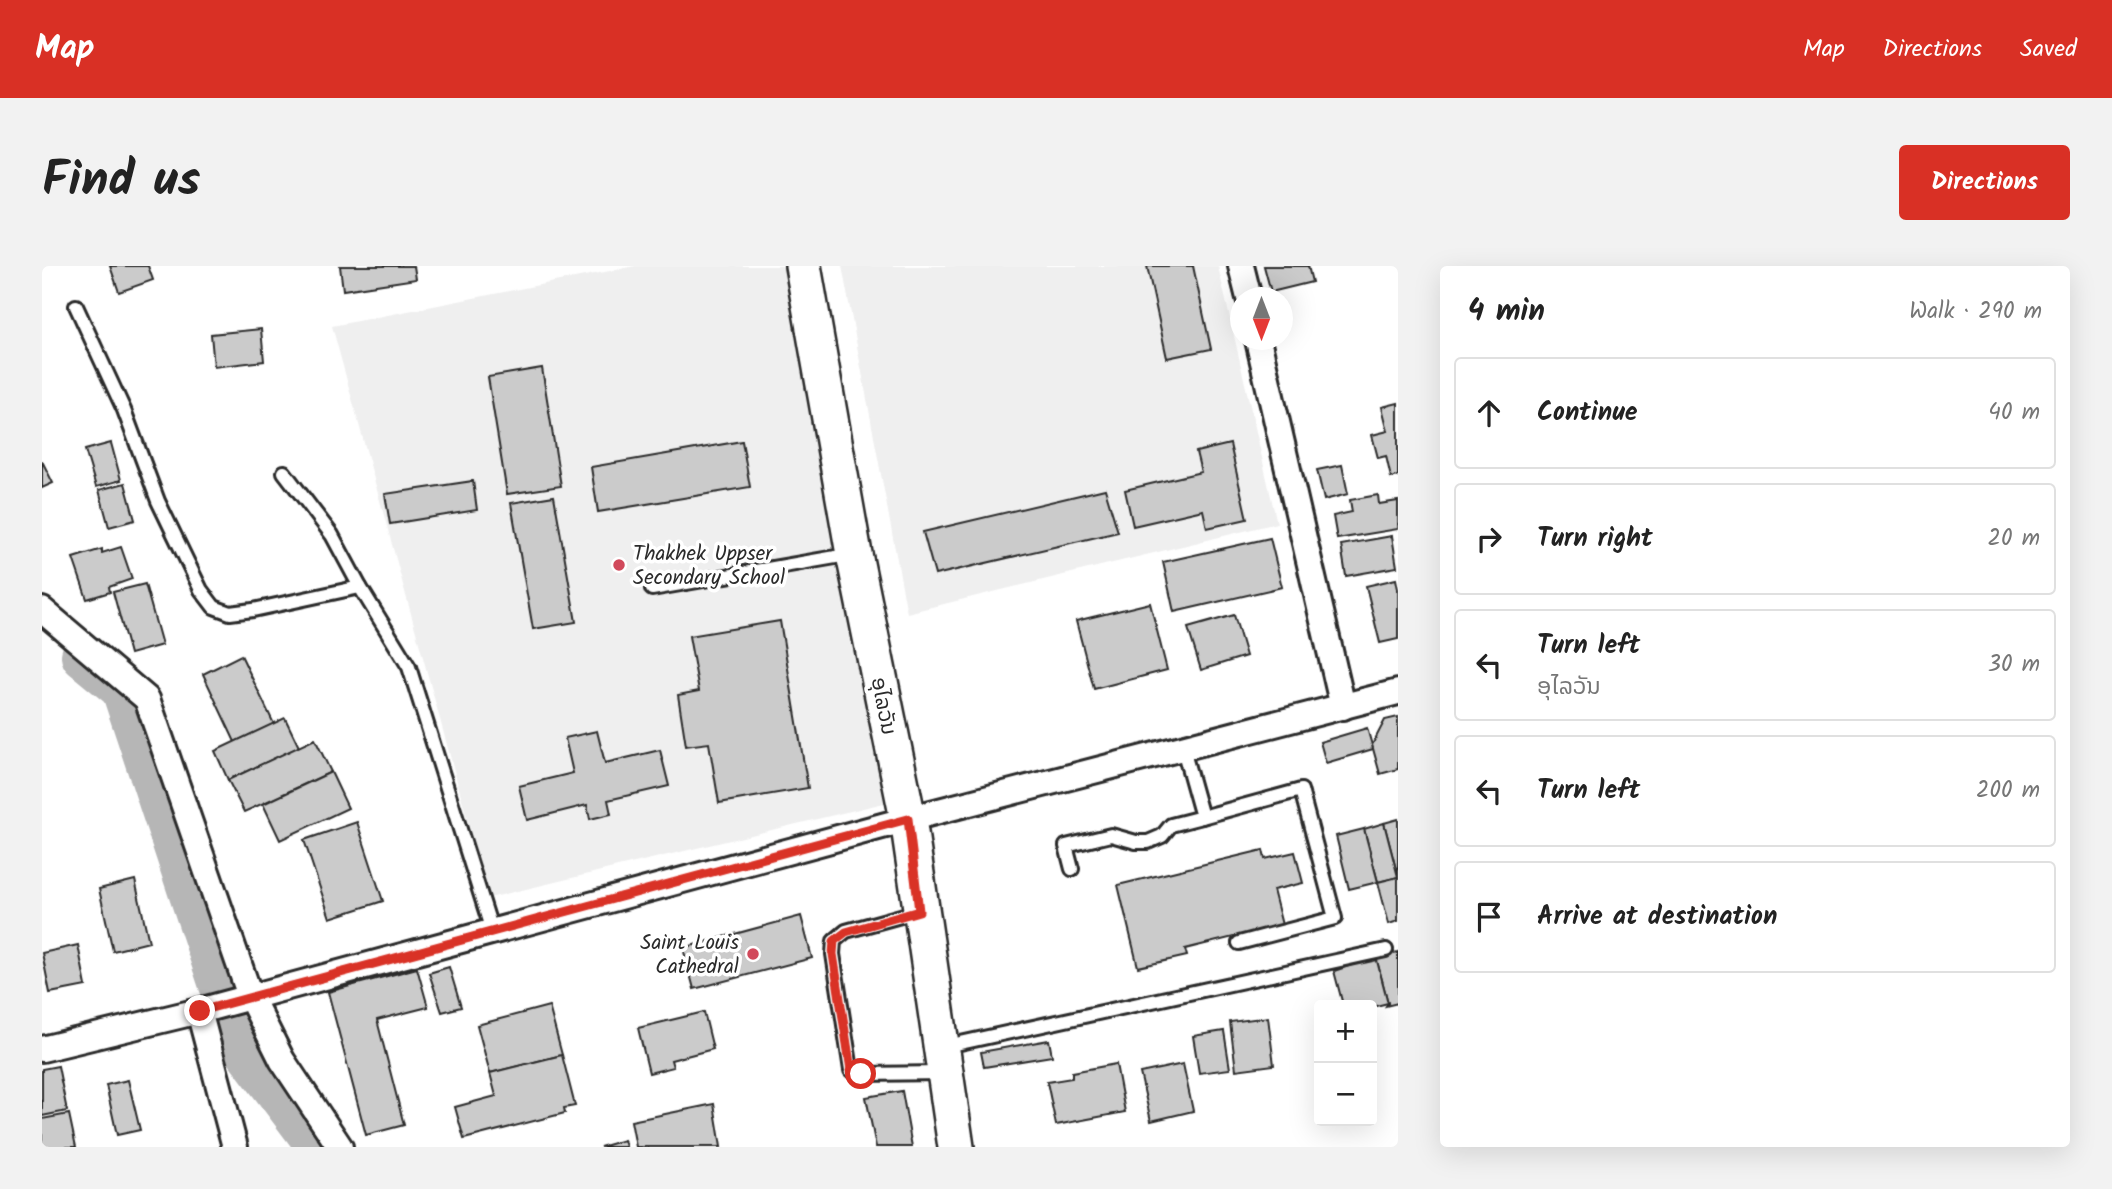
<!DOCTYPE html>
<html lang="en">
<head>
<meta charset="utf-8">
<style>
  :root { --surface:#fff; --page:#f2f2f2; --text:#222; --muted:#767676; --line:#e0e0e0; --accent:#d93025 }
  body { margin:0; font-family:Kalam,"Noto Sans Lao",sans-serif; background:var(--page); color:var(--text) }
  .controls { position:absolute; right:21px; bottom:21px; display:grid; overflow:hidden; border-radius:7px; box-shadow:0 7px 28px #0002 }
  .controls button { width:63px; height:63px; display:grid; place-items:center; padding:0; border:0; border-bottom:2px solid var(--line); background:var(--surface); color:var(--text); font:35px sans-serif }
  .compass { position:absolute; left:1188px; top:21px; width:63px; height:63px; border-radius:50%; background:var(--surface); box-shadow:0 7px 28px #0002; rotate:180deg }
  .stop { position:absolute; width:21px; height:21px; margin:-16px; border:5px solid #d93025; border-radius:50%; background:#fff }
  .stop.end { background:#d93025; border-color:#fff; box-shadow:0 2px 7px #0008 }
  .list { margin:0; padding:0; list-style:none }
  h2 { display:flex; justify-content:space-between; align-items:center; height:91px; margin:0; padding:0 28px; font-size:30px }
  h2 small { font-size:23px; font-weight:400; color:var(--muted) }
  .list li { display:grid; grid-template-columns:46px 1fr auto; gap:21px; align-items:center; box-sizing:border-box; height:112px; margin:0 14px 14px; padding:0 14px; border:2px solid var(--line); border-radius:7px }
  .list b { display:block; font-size:26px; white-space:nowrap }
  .list p { margin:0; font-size:23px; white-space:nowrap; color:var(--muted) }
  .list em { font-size:23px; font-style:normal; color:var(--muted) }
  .icon { flex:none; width:38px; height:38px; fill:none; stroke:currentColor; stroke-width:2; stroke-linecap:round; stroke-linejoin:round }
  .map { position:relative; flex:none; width:1356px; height:881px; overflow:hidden; border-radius:7px }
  header { display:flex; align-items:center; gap:42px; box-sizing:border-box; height:98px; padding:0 35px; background:var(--accent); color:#fff }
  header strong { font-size:33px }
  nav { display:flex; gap:38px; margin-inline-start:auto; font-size:24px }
  .intro { display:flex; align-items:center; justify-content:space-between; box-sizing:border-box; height:168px; padding:0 42px }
  h1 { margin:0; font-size:49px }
  .button { padding:18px 32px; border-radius:7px; background:var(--accent); color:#fff; font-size:24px; font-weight:700 }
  main { display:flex; gap:42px; padding:0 42px }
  aside { flex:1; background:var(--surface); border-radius:7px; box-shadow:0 7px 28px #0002 }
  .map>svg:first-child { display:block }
  .built { fill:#efefef }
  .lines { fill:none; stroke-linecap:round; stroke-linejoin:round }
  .river { stroke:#b6b6b6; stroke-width:44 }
  .building { fill:#cbcbcb; stroke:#2b2b2b; stroke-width:2 }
  .lane-casing { stroke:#2b2b2b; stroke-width:18 }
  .street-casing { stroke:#2b2b2b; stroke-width:30 }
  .secondary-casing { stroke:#2b2b2b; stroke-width:40 }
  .lane { stroke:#fff; stroke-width:12 }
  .street { stroke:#fff; stroke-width:24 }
  .secondary { stroke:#fff; stroke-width:35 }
  .route { stroke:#d93025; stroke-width:9 }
  .poi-dot { fill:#d1495b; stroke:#fff; stroke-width:2.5 }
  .labels { text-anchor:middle; stroke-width:7; stroke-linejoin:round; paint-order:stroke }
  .poi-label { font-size:21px; fill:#2b2b2b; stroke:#fff; text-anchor:start }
  .street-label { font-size:21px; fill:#2b2b2b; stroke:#fff }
</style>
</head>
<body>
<header>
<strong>Map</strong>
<nav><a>Map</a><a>Directions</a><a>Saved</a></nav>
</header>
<div class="intro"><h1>Find us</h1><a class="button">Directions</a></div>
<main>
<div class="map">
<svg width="1356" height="881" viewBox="0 0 1356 881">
  <rect width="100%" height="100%" fill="#fff"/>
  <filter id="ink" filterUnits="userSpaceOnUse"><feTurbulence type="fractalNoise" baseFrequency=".0143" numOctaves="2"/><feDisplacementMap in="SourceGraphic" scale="14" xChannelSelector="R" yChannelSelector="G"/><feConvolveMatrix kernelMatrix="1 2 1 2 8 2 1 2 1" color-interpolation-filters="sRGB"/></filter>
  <g filter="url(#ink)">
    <!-- built -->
    <g class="built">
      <path d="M593,0H744L842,537L447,632L290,60Z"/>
      <path d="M800,0H1176L1235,257L865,347Z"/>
    </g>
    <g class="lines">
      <!-- river -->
      <g class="river">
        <path d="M41,390L81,423L179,719"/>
        <path d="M192,758L198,776L277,881"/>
      </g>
    </g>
    <!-- building -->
    <g class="building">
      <path d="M68,0H106L111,14L77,26Z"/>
      <path d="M298,0H372L374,13L301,24Z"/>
      <path d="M1105,0H1151L1169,83L1125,92Z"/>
      <path d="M1222,0H1266L1270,16L1229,26Z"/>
      <path d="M219,63L222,95L172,101L169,68Z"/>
      <path d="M500,102L519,220L465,228L446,111Z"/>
      <path d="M1356,137V210L1349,212L1344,190L1336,192L1330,169L1346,165L1340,141Z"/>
      <path d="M700,175L708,221L556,246L549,201Z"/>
      <path d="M69,177L79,214L54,221L43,184Z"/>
      <path d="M1188,178L1205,253L1165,262L1161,244L1091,260L1083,224L1159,206L1154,186Z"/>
      <path d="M0,195L11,217L0,222Z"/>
      <path d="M1300,199L1306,228L1282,234L1275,204Z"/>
      <path d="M431,215L435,244L348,258L343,228Z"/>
      <path d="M83,217L93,254L67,261L57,224Z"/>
      <path d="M1063,223L1076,266L893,309L881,266Z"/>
      <path d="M1336,229L1337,238L1356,235V263L1295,273L1291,250L1310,246L1308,234Z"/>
      <path d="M512,230L534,356L491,363L469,237Z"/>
      <path d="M1350,270L1355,301L1304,310L1299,279Z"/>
      <path d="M1228,272L1240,321L1132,346L1121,296Z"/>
      <path d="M79,281L90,313L67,321L68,326L45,333L31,292L60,283V287Z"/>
      <path d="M1354,313L1356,323V373L1338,377L1324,320Z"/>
      <path d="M103,318L120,379L88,388L71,326Z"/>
      <path d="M1108,337L1125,404L1052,423L1034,355Z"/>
      <path d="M1192,349L1204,390L1159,404L1146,362Z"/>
      <path d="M738,355L766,522L677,537L667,477L644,480L636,429L657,425L647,370Z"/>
      <path d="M199,389L232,458L193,476L161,408Z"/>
      <path d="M1356,451V503L1338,508L1330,479L1343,454Z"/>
      <path d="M243,452L257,481L186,514L173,485Z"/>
      <path d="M1325,462L1331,483L1284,497L1278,476Z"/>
      <path d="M555,465L563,497L618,484L627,520L566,534L569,548L548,553L545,539L485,554L477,520L531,507L523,472Z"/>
      <path d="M273,473L289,506L202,546L186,514Z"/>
      <path d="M289,506L306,542L238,574L221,538Z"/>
      <path d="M1356,553V611L1342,557Z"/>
      <path d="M315,556L341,635L288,652L262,574Z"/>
      <path d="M1342,557L1356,611L1336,616L1322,563Z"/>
      <path d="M1322,563L1336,616L1307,623L1294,570Z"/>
      <path d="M1221,584L1223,593L1253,586L1261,617L1231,624L1240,659L1143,683L1145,690L1096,701L1076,619Z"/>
      <path d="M1356,611V655L1347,658L1336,616Z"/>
      <path d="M93,614L107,676L71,685L57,623Z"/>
      <path d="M759,650L770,692L652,723L641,682Z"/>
      <path d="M36,679L44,720L8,727L0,687Z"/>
      <path d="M1356,686V737L1344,740L1346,737L1334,691Z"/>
      <path d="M1334,691L1346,737L1330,741V739H1301L1292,705Z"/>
      <path d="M407,701L419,741L400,746L387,707Z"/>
      <path d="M375,702L386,741L335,754L362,859L324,869L286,726Z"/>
      <path d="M507,740L520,789L448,807L435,759Z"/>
      <path d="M662,746L671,783L629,794L631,801L607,807L596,762Z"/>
      <path d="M1226,751L1232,799L1194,804L1188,756Z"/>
      <path d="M1182,765L1188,803L1157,807L1151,770Z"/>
      <path d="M1007,774L1010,790L942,801L939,786Z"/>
      <path d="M520,789L533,840L522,842L523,847L422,873L413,841L454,830L448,807Z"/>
      <path d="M1074,798L1083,846L1014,859L1005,816L1030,812V806Z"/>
      <path d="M1141,798L1151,845L1109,855L1098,807Z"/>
      <path d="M16,800L25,845L0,850V803Z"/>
      <path d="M86,814L98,864L75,869L64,819Z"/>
      <path d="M860,825L870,881H834L824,831Z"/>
      <path d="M672,838L679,881H594L589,855Z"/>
      <path d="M27,848L34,881H0V853Z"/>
      <path d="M582,874L584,881H558Z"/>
    </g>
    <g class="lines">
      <!-- lane casing -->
      <g class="lane-casing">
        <g id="lane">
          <path d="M34,40L82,144L116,235L159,324L172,341L188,347L211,344L318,321"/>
          <path d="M242,206L290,269L318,321L367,401L450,665"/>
          <path d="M610,323L811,288"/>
          <path d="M1160,551L1259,524L1293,652L1197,677"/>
          <path d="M1030,603L1024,580L1069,569L1094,576H1106L1120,570L1129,559L1160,551L1141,483"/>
          <path d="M877,645L804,665L792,675L791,688L809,804L819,808L902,807"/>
          <path d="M900,781L1344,684"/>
        </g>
      </g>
      <!-- street casing -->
      <g class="street-casing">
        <g id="street">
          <path d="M1199,0L1207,32"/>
          <path d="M1216,74L1301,441"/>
          <path d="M0,344L105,433L208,730L240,794L298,881"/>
          <path d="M157,745L193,881"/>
          <path d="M0,783L157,745L866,553L1356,426"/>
        </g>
      </g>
      <!-- secondary casing -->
      <g class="secondary-casing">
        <path id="secondary" d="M761,0L812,288L866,553L914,881"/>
      </g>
      <!-- lane -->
      <use href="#lane" class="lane"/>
      <!-- street -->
      <use href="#street" class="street"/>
      <!-- secondary -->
      <use href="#secondary" class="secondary"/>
    </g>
  </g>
  <g class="lines" filter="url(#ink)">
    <!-- route -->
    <path class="route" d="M158,745L866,553L877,645L804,666L792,675L791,688L809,804L819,808"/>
  </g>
  <!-- markers -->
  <g class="poi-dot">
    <circle cx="577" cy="299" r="7"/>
    <circle cx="711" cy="688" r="7"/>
  </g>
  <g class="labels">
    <!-- poi labels -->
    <g class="poi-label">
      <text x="591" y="294">Thakhek Uppser<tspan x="591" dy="24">Secondary School</tspan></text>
      <text x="697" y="683" text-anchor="end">Saint Louis<tspan x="697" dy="24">Cathedral</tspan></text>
    </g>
    <!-- street labels -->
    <g class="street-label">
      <text transform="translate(842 440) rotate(79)" y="7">ອຸໄລວັນ</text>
    </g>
  </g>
</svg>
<div class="controls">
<button>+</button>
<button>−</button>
</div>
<svg class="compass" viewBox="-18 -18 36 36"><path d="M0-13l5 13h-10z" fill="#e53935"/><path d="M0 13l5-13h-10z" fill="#767676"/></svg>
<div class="stop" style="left:819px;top:808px"></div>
<div class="stop end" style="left:158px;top:745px"></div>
</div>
<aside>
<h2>4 min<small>Walk · 290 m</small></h2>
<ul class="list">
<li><svg class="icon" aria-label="ahead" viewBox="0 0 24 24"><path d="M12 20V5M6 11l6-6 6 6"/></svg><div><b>Continue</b></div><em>40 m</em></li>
<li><svg class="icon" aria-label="right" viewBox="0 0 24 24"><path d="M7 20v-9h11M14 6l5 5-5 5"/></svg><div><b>Turn right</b></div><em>20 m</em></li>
<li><svg class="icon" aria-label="left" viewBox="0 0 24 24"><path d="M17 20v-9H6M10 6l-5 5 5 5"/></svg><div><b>Turn left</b><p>ອຸໄລວັນ</p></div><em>30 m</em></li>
<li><svg class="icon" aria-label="left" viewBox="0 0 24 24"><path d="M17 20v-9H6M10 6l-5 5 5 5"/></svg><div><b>Turn left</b></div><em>200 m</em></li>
<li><svg class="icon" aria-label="arrive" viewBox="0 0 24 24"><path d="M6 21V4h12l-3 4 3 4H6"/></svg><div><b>Arrive at destination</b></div></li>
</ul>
</aside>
</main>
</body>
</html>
